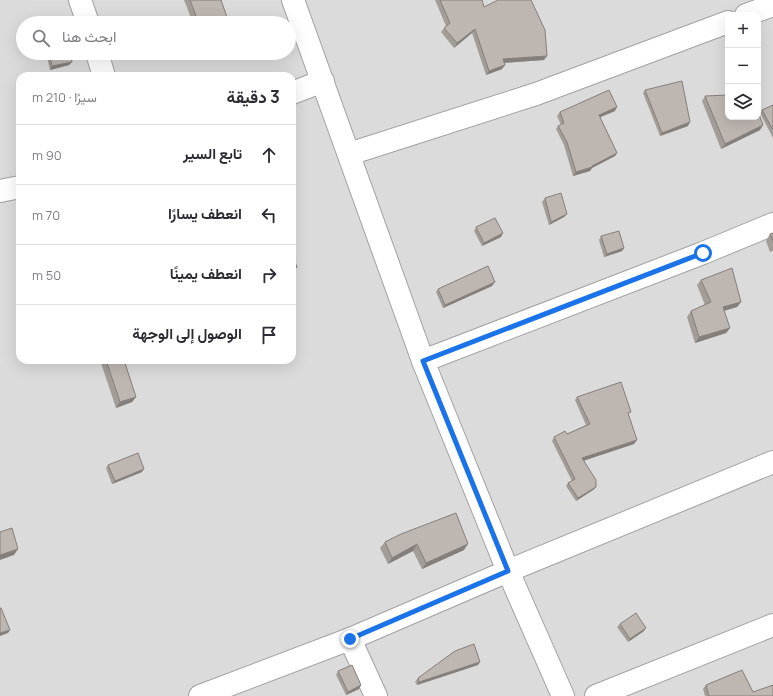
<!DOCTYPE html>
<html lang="ar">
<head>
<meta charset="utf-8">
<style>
  :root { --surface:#fff; --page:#f7f7f7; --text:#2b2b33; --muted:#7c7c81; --line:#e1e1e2 }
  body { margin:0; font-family:Manrope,Vazirmatn,sans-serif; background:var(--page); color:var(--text); direction:rtl }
  .controls { position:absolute; right:12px; top:12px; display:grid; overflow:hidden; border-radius:8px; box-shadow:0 4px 16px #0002 }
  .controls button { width:36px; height:36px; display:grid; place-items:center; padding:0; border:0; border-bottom:1px solid var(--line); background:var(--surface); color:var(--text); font:20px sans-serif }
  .stop { position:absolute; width:12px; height:12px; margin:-9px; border:3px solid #1a73e8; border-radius:50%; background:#fff }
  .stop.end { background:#1a73e8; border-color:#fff; box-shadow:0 1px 4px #0008 }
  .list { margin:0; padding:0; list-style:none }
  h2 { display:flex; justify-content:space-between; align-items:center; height:52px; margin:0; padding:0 16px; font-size:17px }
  h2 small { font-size:13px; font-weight:400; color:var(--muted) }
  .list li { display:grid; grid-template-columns:26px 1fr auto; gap:12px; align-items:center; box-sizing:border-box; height:60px; padding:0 16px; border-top:1px solid var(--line) }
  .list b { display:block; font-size:15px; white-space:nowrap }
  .list em { font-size:13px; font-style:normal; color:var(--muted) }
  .icon { flex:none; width:22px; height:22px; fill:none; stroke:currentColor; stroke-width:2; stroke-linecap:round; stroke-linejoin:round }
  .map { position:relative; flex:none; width:773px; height:696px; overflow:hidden; direction:ltr }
  .search { position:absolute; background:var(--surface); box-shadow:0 4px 16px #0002; left:16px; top:16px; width:280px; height:44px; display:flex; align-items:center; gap:10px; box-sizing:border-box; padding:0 14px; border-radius:22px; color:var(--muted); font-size:15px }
  .panel { position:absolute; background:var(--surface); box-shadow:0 4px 16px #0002; left:16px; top:72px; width:280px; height:292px; border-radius:12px; direction:rtl }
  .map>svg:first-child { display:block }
  .residential { fill:#dcdbdb; fill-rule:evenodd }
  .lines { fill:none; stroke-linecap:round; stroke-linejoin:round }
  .minor-casing { stroke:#a2a2a2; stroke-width:24 }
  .minor { stroke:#fff; stroke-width:22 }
  .wall { fill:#a39d98 }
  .shaded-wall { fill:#857f7c }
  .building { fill:#beb6b1; stroke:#857f7c }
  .route { stroke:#1a73e8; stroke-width:5 }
</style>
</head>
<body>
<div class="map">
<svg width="773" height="696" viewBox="0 0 773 696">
  <rect width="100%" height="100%" fill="#eeeae5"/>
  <!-- residential -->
  <path class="residential" d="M0,0H773V696H0ZM728,15H758V117H728ZM23,23H289V53H23ZM20,76H292V360H20Z"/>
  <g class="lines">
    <!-- minor casing -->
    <g class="minor-casing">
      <g id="minor">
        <path d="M80,0L88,23"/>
        <path d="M293,0L423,361L508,571L563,696"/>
        <path d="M746,15L773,5"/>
        <path d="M97,53L104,76"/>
        <path d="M292,93L323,81"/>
        <path d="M349,154L536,94L728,22"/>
        <path d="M0,191L20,187"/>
        <path d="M423,361L703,253L773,224"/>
        <path d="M350,639L376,696"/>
        <path d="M200,696L350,639L508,571L773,462"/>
        <path d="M596,696L773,625"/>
      </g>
    </g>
    <!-- minor -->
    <use href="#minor" class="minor"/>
  </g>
  <!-- wall -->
  <g class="wall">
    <path d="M184,0H221L229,23L191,18Z"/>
    <path d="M435,0H482L484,7L544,60L505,63L502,69L486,75L472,33L454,48L441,32L446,26Z"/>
    <path d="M46,53H70L69,65L50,70Z"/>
    <path d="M137,53H155L139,57Z"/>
    <path d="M645,90L688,126L660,136L643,93Z"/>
    <path d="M705,96L760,130L721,149L702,101Z"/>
    <path d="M773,105V138L760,113L762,110Z"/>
    <path d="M615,111L600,117L617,153L615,156L592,168L590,171L573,176L564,145L556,129L558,126L561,125L557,116L560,112Z"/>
    <path d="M545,198L567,214L564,217L549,225L542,202Z"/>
    <path d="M476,227L501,237L482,246L474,231Z"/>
    <path d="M773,233V251L770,252L766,241L770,234Z"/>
    <path d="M601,236L624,248L622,251L604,257L599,240Z"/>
    <path d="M701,280L741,302L737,307L724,311L730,328L726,333L695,343L687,317L691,311L705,305L697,285Z"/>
    <path d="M492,286L443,308L436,292L438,289Z"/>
    <path d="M100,360H124L136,397L132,402L116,408Z"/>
    <path d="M577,397L629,415L634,444L584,460L596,487L593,490L576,501L566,486L568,483L572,481L552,441L554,437L567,434L586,425L575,400Z"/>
    <path d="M108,465L142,472L112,484L106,468Z"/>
    <path d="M401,534L464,550L422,569L413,551L388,564L380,548L385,542Z"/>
    <path d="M620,624L644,631L628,642L617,627Z"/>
    <path d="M478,665L417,685L415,682L418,678Z"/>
    <path d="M338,671L361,685L359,689L346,695L336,675Z"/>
    <path d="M706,685L753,692L773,696H705L703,689Z"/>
  </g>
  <!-- shaded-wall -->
  <g class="shaded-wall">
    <path d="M475,29L472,33L454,48L457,43Z"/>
    <path d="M142,53H155L139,57Z"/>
    <path d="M547,56L544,60L500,63L503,59Z"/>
    <path d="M72,62L69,65L50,70L52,66Z"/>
    <path d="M505,65L502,69L486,75L489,71Z"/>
    <path d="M617,107L615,111L596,119L599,115Z"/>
    <path d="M690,122L688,126L660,136L662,133Z"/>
    <path d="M763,125L760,130L721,149L725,144Z"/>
    <path d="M617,153L615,156L592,168L590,171L573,176L576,172L592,166Z"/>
    <path d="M567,214L564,217L549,225L551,222Z"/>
    <path d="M503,233L501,237L482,246L484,243Z"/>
    <path d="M624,248L622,251L604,257L607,254Z"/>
    <path d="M297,267L293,273L292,274V269Z"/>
    <path d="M495,282L492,286L443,308L445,305Z"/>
    <path d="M741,302L737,307L719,312L723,307Z"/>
    <path d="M730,328L726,333L695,343L699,337Z"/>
    <path d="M136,397L132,402L116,408L120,402Z"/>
    <path d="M637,440L634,444L580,462L582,458Z"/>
    <path d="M144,469L142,472L112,484L115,481Z"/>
    <path d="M596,487L593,490L576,501L578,498Z"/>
    <path d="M417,544L413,551L388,564L392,558Z"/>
    <path d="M468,544L464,550L422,569L426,563Z"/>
    <path d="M18,549L14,555L0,560V555Z"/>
    <path d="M646,628L644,631L628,642L630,639Z"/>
    <path d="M10,630L8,633L0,636V633Z"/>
    <path d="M480,662L478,665L417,685L419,682Z"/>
    <path d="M361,685L359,689L346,695L348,692Z"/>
  </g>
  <!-- building -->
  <g class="building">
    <path d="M190,0H221L229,23H173L196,16Z"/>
    <path d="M440,0H482L484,7L498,0H531L545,30L547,56L503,59L505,65L489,71L475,29L457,43L444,28L450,23Z"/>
    <path d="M49,53H70L72,62L52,66Z"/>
    <path d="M682,81L690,122L662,133L645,90Z"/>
    <path d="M609,90L617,107L599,115L617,153L592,166V167L576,172L567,142L558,126L564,123L560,112Z"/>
    <path d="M728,95V117H758V112L763,125L725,144L705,96Z"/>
    <path d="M773,105V130L762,110Z"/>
    <path d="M561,193L567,214L551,222L545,198Z"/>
    <path d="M495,218L503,233L484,243L476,227Z"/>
    <path d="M619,231L624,248L607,254L601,236Z"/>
    <path d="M773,233V241L770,234Z"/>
    <path d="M292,255L297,267L292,269Z"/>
    <path d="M488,266L495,282L445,305L438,289Z"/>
    <path d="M732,268L741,302L723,307L730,328L699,337L691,311L711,302L701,280Z"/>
    <path d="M106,360H124L136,397L120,402Z"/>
    <path d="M621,382L631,412L628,413L637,440L582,458L596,480V487L578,498L568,483L575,479L554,437L565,431L567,434L590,424L577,397Z"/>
    <path d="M138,453L144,469L115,481L108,465Z"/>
    <path d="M456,513L468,544L426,563L417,544L392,558L385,542L401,534Z"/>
    <path d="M12,528L18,549L0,555V532Z"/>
    <path d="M0,608H1L10,630L0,633Z"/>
    <path d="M636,613L646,628L630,639L620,624Z"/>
    <path d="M474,644L480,662L419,682L418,678L455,651Z"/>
    <path d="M352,665L361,685L348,692L338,671Z"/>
    <path d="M742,670L753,692L773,685V696H709L706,685Z"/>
  </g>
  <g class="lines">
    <!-- route -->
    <path class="route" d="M350,639L508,571L423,361L703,253"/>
  </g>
</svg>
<div class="controls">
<button>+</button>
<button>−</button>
<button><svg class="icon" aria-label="layers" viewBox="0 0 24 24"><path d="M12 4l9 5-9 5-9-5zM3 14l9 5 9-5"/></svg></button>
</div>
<div class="stop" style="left:703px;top:253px"></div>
<div class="stop end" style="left:350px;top:639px"></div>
<div class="search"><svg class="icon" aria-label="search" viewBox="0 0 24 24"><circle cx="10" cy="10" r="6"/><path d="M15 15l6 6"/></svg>ابحث هنا</div>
<section class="panel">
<h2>3 دقيقة<small>سيرًا · 210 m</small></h2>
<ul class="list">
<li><svg class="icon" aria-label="ahead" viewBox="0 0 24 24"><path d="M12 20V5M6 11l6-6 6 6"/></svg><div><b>تابع السير</b></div><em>90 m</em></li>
<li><svg class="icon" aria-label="left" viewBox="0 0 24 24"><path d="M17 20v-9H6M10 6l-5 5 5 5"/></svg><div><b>انعطف يسارًا</b></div><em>70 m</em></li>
<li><svg class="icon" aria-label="right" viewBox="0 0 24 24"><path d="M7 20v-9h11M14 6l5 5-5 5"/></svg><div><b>انعطف يمينًا</b></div><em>50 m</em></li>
<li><svg class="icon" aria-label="arrive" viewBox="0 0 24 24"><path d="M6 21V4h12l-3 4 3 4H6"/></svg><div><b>الوصول إلى الوجهة</b></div></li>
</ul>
</section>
</div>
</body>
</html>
